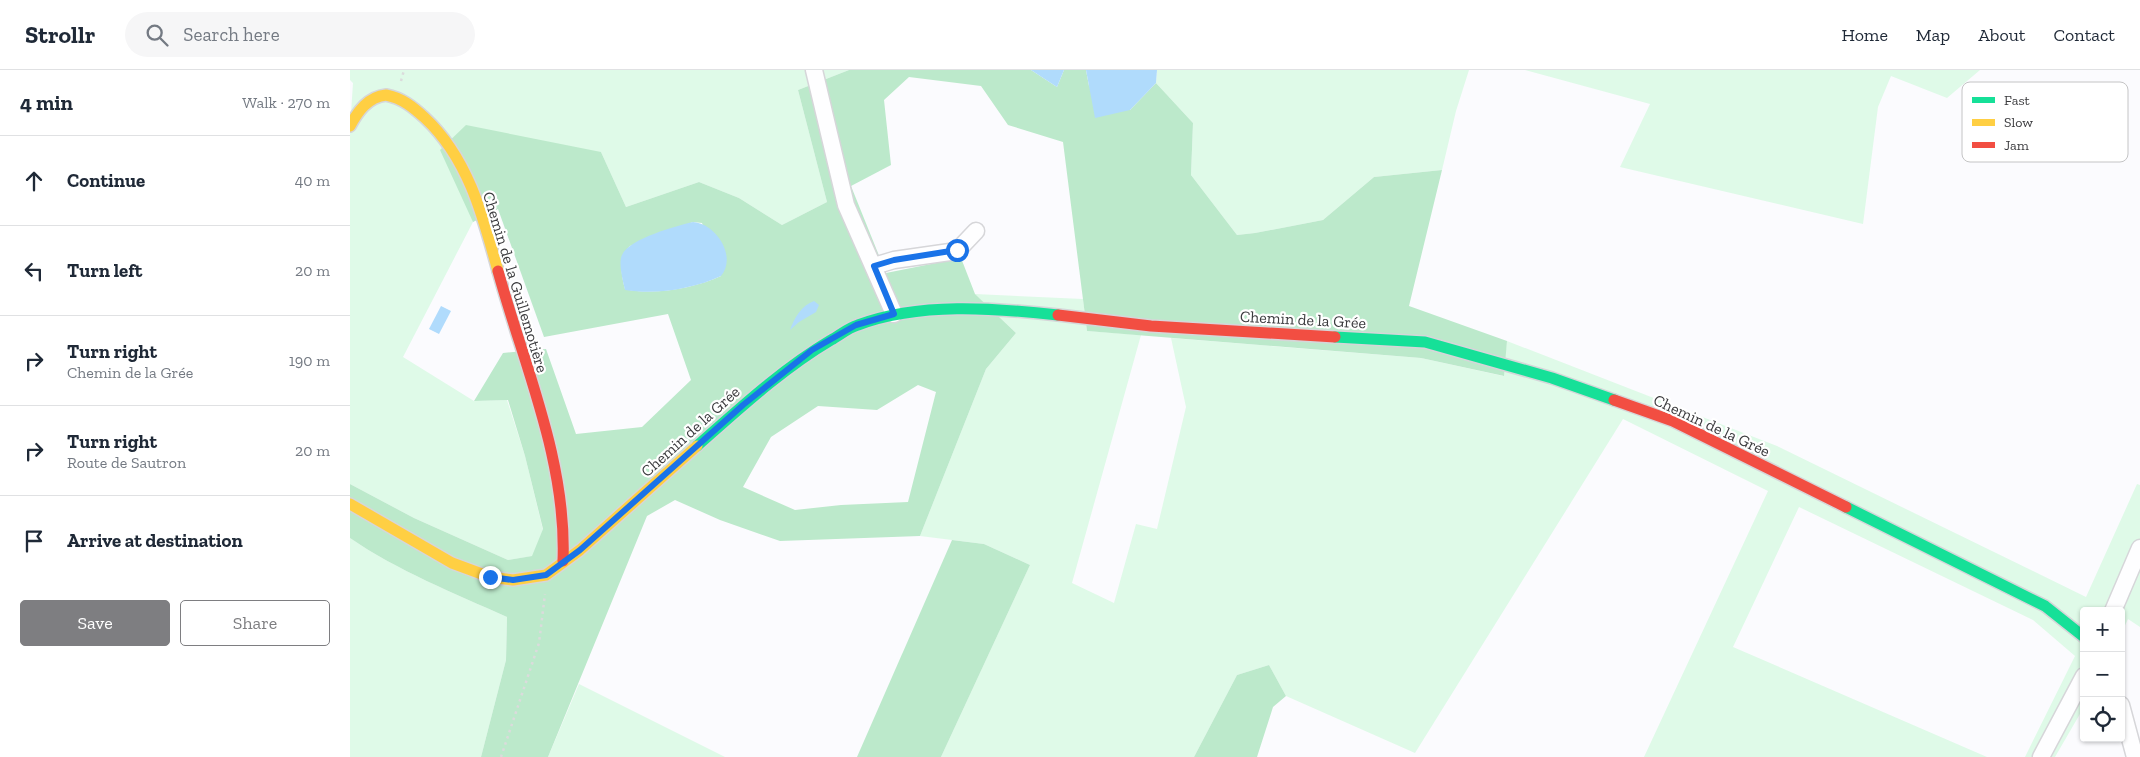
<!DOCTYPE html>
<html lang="en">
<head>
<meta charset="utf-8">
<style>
  :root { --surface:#fff; --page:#f6f6f7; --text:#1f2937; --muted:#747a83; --line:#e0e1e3; --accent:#7e7e81 }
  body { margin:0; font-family:"Zilla Slab",serif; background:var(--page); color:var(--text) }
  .controls { position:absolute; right:15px; bottom:15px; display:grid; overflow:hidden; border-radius:5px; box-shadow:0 1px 4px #0004 }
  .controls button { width:45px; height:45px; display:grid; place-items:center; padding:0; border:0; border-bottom:1px solid var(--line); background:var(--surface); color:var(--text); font:25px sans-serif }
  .stop { position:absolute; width:15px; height:15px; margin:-11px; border:4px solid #1a73e8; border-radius:50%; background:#fff }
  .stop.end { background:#1a73e8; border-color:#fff; box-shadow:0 1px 5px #0008 }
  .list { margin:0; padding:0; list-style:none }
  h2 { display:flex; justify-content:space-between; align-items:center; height:65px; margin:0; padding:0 20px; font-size:21px }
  h2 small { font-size:16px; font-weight:400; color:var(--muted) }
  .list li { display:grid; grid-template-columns:32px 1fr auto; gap:15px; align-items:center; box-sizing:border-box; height:90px; padding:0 20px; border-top:1px solid var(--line) }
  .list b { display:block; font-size:19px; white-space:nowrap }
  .list p { margin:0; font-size:16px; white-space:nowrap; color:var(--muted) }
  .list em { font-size:16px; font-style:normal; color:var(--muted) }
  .actions { display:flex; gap:10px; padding:15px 20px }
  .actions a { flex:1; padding:11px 0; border:1px solid var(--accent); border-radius:5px; text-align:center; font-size:18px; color:var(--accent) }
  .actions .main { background:var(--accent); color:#fff }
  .icon { flex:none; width:28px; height:28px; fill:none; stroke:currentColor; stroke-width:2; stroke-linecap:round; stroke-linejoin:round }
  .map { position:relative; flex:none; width:1790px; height:687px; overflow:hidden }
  header { display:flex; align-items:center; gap:30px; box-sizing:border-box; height:70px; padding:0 25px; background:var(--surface); border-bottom:1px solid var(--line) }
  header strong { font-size:24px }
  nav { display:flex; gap:28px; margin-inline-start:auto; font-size:18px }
  .search { width:350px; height:45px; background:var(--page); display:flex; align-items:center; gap:12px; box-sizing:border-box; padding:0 18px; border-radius:28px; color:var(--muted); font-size:19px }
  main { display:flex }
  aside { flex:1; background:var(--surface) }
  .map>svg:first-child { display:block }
  .green { fill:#dffae8 }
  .forest { fill:#bce9cb; fill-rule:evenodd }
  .water { fill:#b0dbfc }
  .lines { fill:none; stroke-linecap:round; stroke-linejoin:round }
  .street-casing { stroke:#d6d6d9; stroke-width:19 }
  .fast-casing { stroke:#d6d6d9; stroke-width:14 }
  .slow-casing { stroke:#d6d6d9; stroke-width:14 }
  .jam-casing { stroke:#d6d6d9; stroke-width:14 }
  .path { stroke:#dbdbdc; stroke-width:2.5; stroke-dasharray:2.5 4; stroke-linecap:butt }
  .street { stroke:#fefeff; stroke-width:16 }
  .fast { stroke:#16e098; stroke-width:11 }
  .slow { stroke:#ffcf43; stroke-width:11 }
  .jam { stroke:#f24e42; stroke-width:11 }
  .route { stroke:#1a73e8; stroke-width:6 }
  .labels { text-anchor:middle; stroke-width:4.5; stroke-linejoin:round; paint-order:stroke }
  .street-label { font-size:16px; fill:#3a3a3d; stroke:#fff }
  .key { fill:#fff; stroke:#c4c4c5; stroke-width:1 }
  .key-label { font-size:14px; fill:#3a3a3d }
</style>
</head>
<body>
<header>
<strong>Strollr</strong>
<div class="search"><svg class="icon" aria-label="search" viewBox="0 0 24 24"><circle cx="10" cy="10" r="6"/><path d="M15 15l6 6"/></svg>Search here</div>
<nav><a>Home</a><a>Map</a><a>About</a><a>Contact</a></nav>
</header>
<main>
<aside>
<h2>4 min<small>Walk · 270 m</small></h2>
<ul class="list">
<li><svg class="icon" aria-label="ahead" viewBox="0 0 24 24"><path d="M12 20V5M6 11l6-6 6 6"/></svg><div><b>Continue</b></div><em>40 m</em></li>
<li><svg class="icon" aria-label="left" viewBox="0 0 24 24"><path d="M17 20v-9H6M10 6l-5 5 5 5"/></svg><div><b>Turn left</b></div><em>20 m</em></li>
<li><svg class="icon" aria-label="right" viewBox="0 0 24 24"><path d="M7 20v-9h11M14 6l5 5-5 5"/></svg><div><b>Turn right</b><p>Chemin de la Grée</p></div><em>190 m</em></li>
<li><svg class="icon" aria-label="right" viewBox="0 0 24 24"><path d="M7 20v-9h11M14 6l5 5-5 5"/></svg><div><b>Turn right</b><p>Route de Sautron</p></div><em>20 m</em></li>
<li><svg class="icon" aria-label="arrive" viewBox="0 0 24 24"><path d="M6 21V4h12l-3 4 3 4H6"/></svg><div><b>Arrive at destination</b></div></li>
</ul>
<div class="actions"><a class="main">Save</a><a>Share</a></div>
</aside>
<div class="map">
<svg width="1790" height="687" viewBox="0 0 1790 687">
  <rect width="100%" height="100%" fill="#fbfbfe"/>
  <!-- green -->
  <g class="green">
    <path d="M0,0H499L448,20L477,132L432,155L389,128L349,112L276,137L251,82L123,152L53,287L124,331L157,330L175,386L193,460L183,486L158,490L64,448L0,414V58L3,13L0,10Z"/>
    <path d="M807,0H1119L1106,41L1092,100L1024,107L973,150L905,163L887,165L841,105L843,53L806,13Z"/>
    <path d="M1175,0H1630L1597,28L1541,6L1528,37L1513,154L1270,97L1300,34Z"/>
    <path d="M625,224L733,229L737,261L791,265L722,513L764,533L786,454L807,459L836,337L821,268L1071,288L1153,306L1157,271L1427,376L1736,527L1787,414L1790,415V557L1778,549L1771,564V541H1734V637L1705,687H1675L1725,586L1683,550L1449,437L1383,577L1637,687H1294L1418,421L1273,349L1065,683L936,626L919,595L887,605L844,687H591L680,495L634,474L570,466L636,299L666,263Z"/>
    <path d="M0,468C48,501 104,523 157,547L156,590L131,687H0Z"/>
    <path d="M229,614L375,687H198Z"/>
  </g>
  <!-- forest -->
  <g class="forest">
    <path d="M499,0H681L707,17L714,0H736L739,16L780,40L806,13L843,53L841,105L887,165L905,163L973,150L1024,107L1092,100L1059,236L1157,271L1154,306L1071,288L737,261L713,72L658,55L631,16L559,7L534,30L541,95L501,116L536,203L611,188L625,224L666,263L636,299L570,466L430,471L370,450L325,430L297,446L198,687H131L156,590L157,547C104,523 48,501 0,468V414L64,448L158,490L182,486L193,459L175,386L158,330L124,331L153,283L196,279L226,364L292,357L341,310L318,244L194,267L148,139L123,152L90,80L116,55L251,82L276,137L349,112L389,128L432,155L477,132L448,20ZM343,152L352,153L371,206C345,218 303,226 275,219C271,204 268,187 280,176ZM568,315L586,322L558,432L491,435L445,440L393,417L421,367L468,336L527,340Z"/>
    <path d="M602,470L634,474L680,495L591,687H507Z"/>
    <path d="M919,595L936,626L923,637L907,687H844L887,605Z"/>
  </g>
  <!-- water -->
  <g class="water">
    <path d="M681,0H714L707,17Z"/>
    <path d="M736,0H807L806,13L780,40L745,48Z"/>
    <path d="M343,152C367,154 387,187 371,206C343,219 306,225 275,220C273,211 268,193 272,185C280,168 327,156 343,152Z"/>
    <path d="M464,231L469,235L466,242L449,252L440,260C444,248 452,235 464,231Z"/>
    <path d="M91,236L101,241L89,264L79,259Z"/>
  </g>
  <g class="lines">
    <!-- street casing -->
    <g class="street-casing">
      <g id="street">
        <path d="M464,0L496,135L544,244"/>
        <path d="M524,196L544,190L607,181L626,161"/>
        <path d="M1763,541L1790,478"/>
        <path d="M1771,635L1785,687"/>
        <path d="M1691,687L1734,606"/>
      </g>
    </g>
    <!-- fast casing -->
    <g class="fast-casing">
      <g id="fast">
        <path d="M985,267L1075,272L1202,308L1264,330"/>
        <path d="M347,376C389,339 432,299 481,270C490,265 498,258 508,255C569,232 644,238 708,245"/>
        <path d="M1496,437L1695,536L1734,567"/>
      </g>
    </g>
    <!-- slow casing -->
    <g class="slow-casing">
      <g id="slow">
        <path d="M0,56C8,41 18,27 36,25C52,28 63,37 75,48C118,88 133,146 148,201"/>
        <path d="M0,434L102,493L140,507L163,510L196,505L230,480L347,376"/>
      </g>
    </g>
    <!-- jam casing -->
    <g class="jam-casing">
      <g id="jam">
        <path d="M148,201C174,296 217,391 213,491"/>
        <path d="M708,245L801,256L985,267"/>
        <path d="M1264,330L1323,351L1496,437"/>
      </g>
    </g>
    <!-- path -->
    <g class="path">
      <path d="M51,11L54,0"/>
      <path d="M151,687L189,573L195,524"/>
    </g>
    <!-- street -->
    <use href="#street" class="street"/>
    <!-- fast -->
    <use href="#fast" class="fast"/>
    <!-- slow -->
    <use href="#slow" class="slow"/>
    <!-- jam -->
    <use href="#jam" class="jam"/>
  </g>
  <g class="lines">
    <!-- route -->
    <path class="route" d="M140,507L163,510L196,505L230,480L393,335L462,280L506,255L544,244L524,196L544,190L607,180"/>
  </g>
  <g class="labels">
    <!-- street labels -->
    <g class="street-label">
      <text transform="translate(166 212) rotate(73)" y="6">Chemin de la Guillemotière</text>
      <text transform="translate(953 249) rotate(3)" y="6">Chemin de la Grée</text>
      <text transform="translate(1362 355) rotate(25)" y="6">Chemin de la Grée</text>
      <text transform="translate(340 361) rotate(-42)" y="6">Chemin de la Grée</text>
    </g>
  </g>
  <!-- legend -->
  <rect x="1612" y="12" width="166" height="80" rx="8" class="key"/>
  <rect x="1622" y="27" width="23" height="6" fill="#16e098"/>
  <rect x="1622" y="49" width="23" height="7" fill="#ffcf43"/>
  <rect x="1622" y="72" width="23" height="6" fill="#f24e42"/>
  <g class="key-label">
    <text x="1654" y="35">Fast</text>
    <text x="1654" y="57">Slow</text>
    <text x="1654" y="80">Jam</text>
  </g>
</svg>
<div class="controls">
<button>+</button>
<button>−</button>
<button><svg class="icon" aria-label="locate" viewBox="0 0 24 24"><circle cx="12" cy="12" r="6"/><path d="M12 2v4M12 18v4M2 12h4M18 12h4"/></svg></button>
</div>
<div class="stop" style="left:607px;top:180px"></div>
<div class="stop end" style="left:140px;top:507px"></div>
</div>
</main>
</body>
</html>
